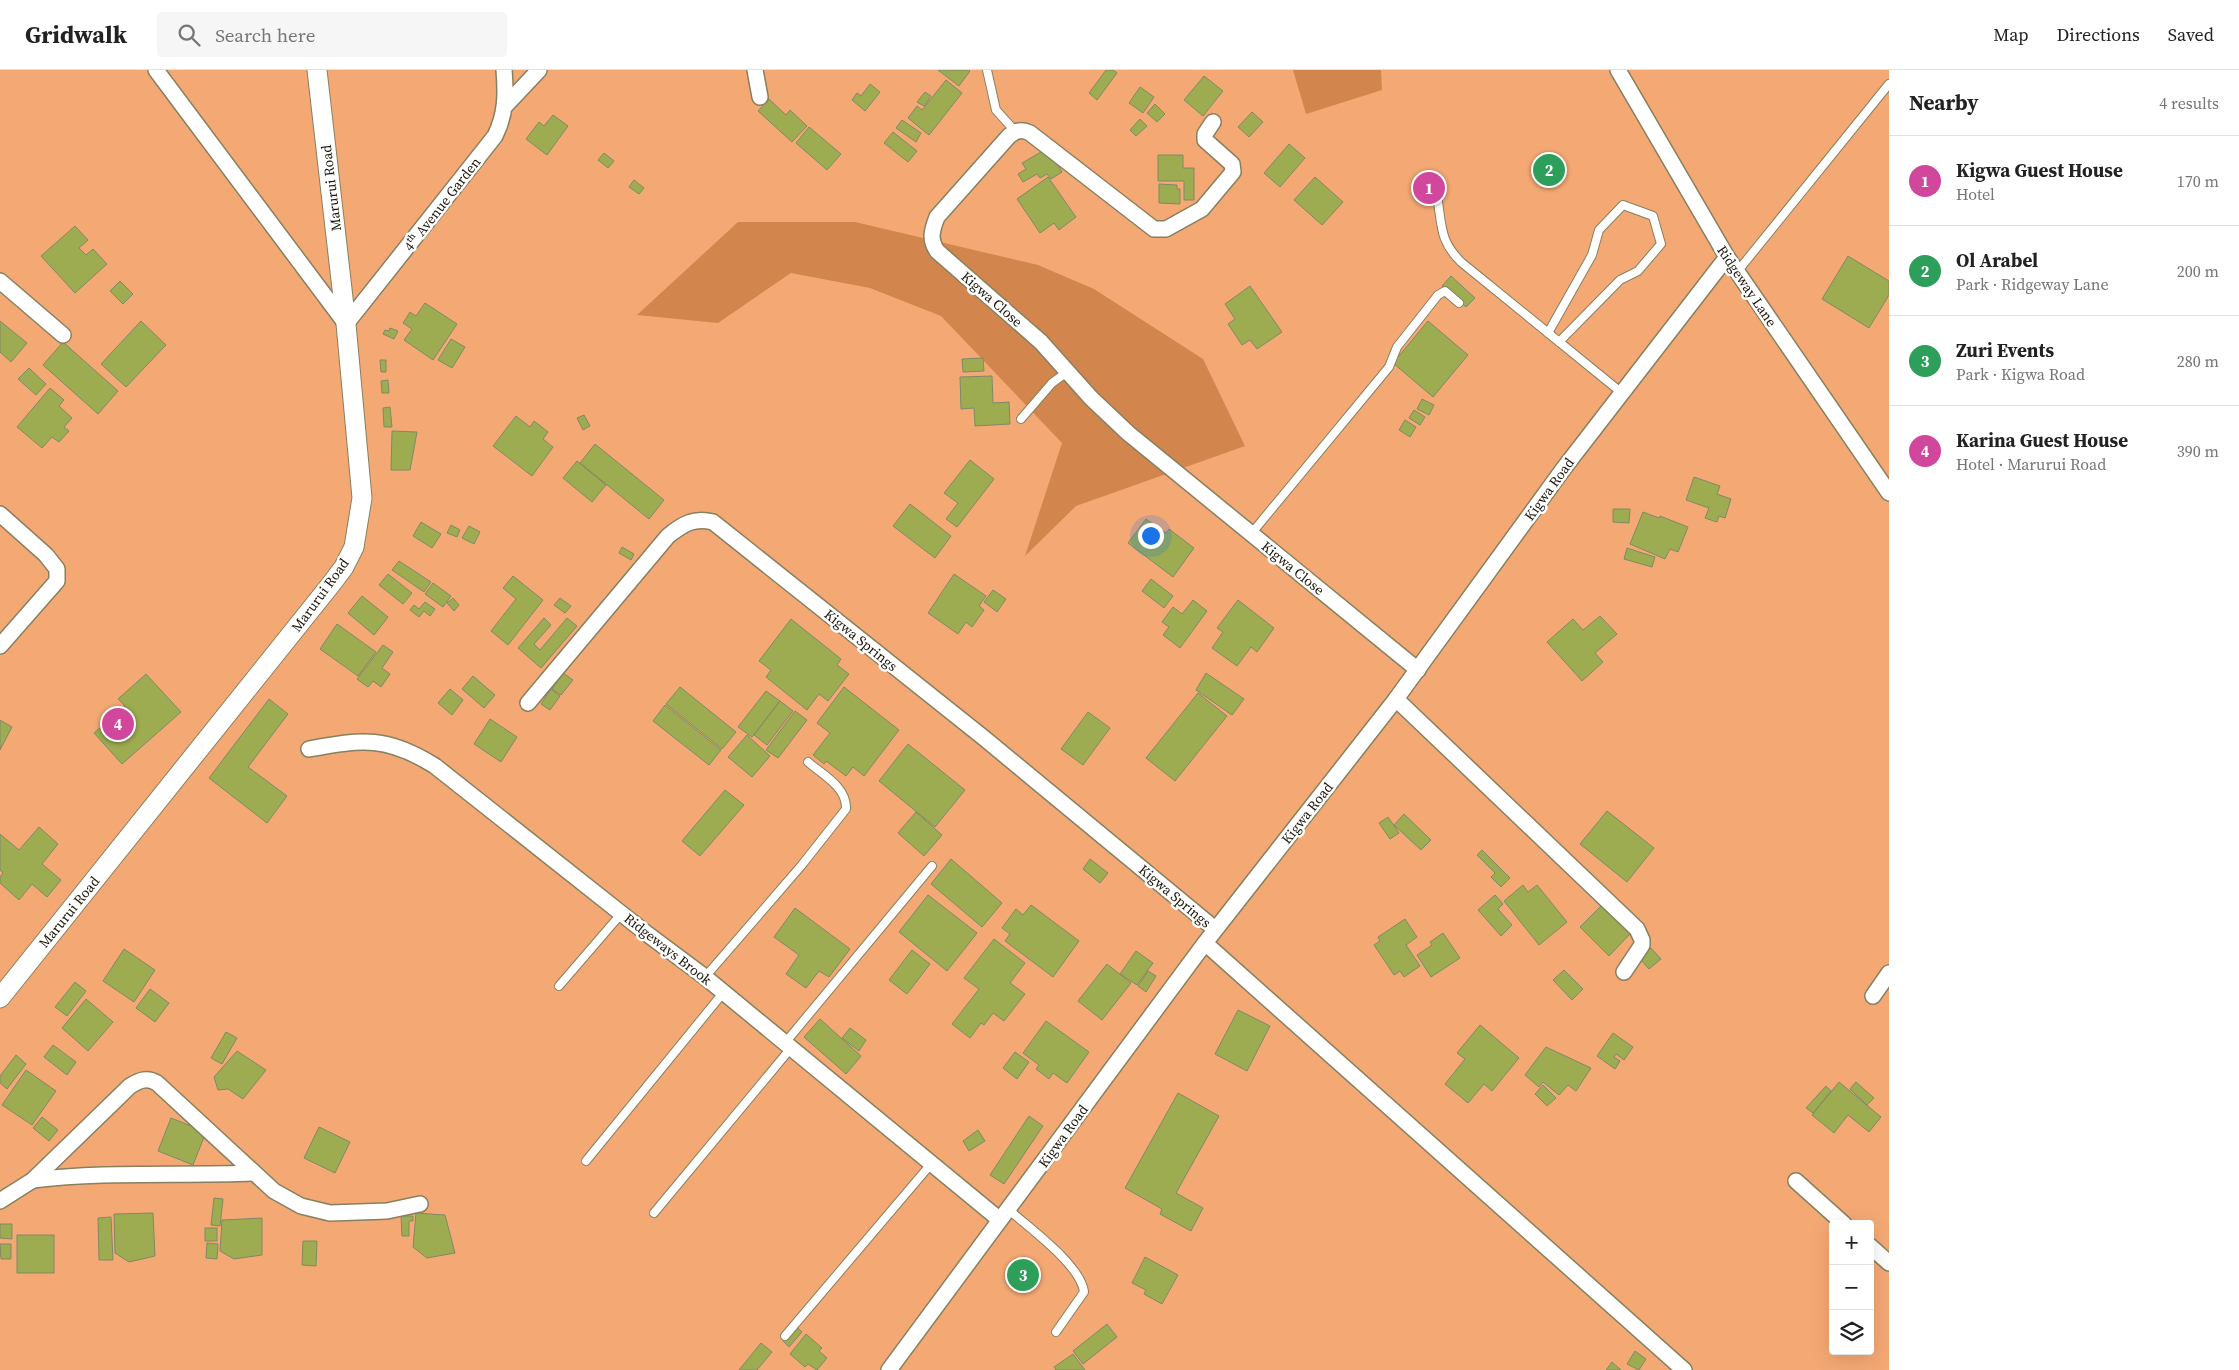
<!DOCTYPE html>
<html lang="en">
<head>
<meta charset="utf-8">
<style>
  :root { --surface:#fff; --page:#f6f6f6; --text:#222; --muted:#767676; --line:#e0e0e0; --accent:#0f766e }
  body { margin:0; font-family:"Source Serif 4",serif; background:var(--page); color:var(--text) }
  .controls { position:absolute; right:15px; bottom:15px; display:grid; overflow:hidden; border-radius:5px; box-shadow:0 5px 20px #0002 }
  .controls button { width:45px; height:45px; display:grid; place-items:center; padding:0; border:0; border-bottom:1px solid var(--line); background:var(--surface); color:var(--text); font:25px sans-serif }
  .you { position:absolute; left:1150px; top:465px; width:18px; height:18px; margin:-12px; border:4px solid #fff; border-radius:50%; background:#1a73e8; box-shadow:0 0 0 8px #1a73e833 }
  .badge { display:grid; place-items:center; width:32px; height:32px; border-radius:50%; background:var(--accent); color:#fff; font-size:16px; font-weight:700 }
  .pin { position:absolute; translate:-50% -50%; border:2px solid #fff; box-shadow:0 1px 5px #0006 }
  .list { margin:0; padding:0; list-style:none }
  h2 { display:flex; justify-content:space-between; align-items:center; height:65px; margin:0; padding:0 20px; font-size:21px }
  h2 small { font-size:16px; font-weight:400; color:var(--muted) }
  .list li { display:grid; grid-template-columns:32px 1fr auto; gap:15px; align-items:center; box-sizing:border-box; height:90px; padding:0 20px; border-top:1px solid var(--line) }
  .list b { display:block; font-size:19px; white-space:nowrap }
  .list p { margin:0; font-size:16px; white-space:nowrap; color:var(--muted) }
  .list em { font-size:16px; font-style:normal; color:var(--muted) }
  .icon { flex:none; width:28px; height:28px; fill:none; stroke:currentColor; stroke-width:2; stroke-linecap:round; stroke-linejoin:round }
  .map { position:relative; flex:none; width:1889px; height:1300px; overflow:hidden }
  header { display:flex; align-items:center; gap:30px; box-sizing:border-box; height:70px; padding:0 25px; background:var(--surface); border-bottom:1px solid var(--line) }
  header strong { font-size:24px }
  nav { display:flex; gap:28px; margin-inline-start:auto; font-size:18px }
  .search { width:350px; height:45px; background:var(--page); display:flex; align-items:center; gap:12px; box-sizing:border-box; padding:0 18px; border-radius:5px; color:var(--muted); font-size:19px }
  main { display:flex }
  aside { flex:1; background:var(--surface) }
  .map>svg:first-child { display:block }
  .green { fill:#f4a974; fill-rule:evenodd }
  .forest { fill:#d2864e }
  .building { fill:#9dac51; stroke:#818867 }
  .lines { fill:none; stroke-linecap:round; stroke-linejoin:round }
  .service-casing { stroke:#87805f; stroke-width:10 }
  .minor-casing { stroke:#87805f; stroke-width:18 }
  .tertiary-casing { stroke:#87805f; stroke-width:21 }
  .service { stroke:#fff; stroke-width:8 }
  .minor { stroke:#fff; stroke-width:15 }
  .tertiary { stroke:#fff; stroke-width:19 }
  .labels { text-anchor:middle; stroke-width:5; stroke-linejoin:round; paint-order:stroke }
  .street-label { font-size:14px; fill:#191609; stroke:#fff }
</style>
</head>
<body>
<header>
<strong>Gridwalk</strong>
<div class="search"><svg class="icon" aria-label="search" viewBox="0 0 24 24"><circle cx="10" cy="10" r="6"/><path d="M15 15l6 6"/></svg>Search here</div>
<nav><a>Map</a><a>Directions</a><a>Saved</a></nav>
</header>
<main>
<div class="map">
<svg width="1889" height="1300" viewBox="0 0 1889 1300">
  <rect width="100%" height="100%" fill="#e9e1be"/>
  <!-- green -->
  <path class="green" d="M0,0H1889V1300H0ZM1833,1154H1870V1281H1833Z"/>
  <!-- forest -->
  <g class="forest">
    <path d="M1293,0H1381L1382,20L1306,44Z"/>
    <path d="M738,152H855L1038,195L1094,219L1203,289L1245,376L1076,436L1025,486L1062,373L941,246L870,218L791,203L718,253L637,245Z"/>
  </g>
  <!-- building -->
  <g class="building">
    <path d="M938,0H969L970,1L959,16Z"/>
    <path d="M1106,0H1113L1117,3L1097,30L1089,23Z"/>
    <path d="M1204,6L1223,21L1203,46L1184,30Z"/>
    <path d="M946,10L962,23L929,65L908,48L917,36L922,40Z"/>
    <path d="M870,14L880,22L865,41L852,30L857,23L861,26Z"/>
    <path d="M1140,17L1154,27L1143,43L1129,33Z"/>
    <path d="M925,22L931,26L924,36L917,32Z"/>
    <path d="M769,29L786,45L790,40L807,56L792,72L758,41Z"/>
    <path d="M1155,34L1165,44L1157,52L1147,43Z"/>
    <path d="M1252,42L1263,52L1249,67L1238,57Z"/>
    <path d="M553,45L568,56L547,85L526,69L539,52L544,56Z"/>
    <path d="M1140,49L1147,56L1136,66L1130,60Z"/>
    <path d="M902,50L921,63L916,72L896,58Z"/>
    <path d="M809,57L841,84L827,100L796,73Z"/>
    <path d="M893,62L917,81L908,92L884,73Z"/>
    <path d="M1289,74L1305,88L1280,117L1264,103Z"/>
    <path d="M1048,78L1062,102L1051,109L1047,104L1040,108L1037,104L1023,112L1018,104L1026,99L1022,93Z"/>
    <path d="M604,83L614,91L608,98L598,90Z"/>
    <path d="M1158,85H1183V98H1194V130H1184V111H1158Z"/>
    <path d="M1048,107L1076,147L1059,160L1054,153L1040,163L1017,129Z"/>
    <path d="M1315,107L1343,132L1322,155L1294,130Z"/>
    <path d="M634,110L644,118L639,124L629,117Z"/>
    <path d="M1159,114L1177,115V119H1180V134L1159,133Z"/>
    <path d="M75,156L88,170L79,178L86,185L93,179L107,194L75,223L41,186Z"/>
    <path d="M1848,186L1889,211V225L1869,258L1822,229Z"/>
    <path d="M1451,206L1475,228L1466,237L1442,216Z"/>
    <path d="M120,211L133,224L123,234L110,221Z"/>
    <path d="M1250,216L1282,262L1257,279L1250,270L1242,275L1228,254L1235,249L1225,234Z"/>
    <path d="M425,233L457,254L433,290L404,270L412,259L403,253L410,242L416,246Z"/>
    <path d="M0,251L27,273L11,292L0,282Z"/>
    <path d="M141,251L166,275L126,317L101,294Z"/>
    <path d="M1428,251L1468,285L1433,327L1393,293Z"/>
    <path d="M390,258L398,261L394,269L383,264L385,260L389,261Z"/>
    <path d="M451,269L465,277L452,298L438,290Z"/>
    <path d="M63,272L118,321L98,344L43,295Z"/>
    <path d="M983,288L984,301L963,302L962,289Z"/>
    <path d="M380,290H386V302H381Z"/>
    <path d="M29,298L46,314L36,325L18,309Z"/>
    <path d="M992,306L993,333L1009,332L1010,354L975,356L974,338L961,339L960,307Z"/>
    <path d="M388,310L389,323H382L381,311Z"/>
    <path d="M50,318L64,330L59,336L72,348L64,357L69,361L59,372L52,367L42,378L17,357Z"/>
    <path d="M1422,329L1434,335L1429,345L1417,339Z"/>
    <path d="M390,337L392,357H384L383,338Z"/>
    <path d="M1414,340L1425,347L1420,355L1409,348Z"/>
    <path d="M584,345L590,356L583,360L577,348Z"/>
    <path d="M516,346L530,357L534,351L548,362L543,369L553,377L532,406L493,376Z"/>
    <path d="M1405,350L1416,357L1410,367L1399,360Z"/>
    <path d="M392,361L417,362L410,400H391Z"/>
    <path d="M595,374L664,430L649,449L580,393Z"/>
    <path d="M970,390L994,409L957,457L946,449L958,433L944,423Z"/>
    <path d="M577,391L606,415L592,432L563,408Z"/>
    <path d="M1694,407L1720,416L1717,424L1731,429L1725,448L1719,446L1717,452L1705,448L1709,438L1686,430Z"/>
    <path d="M910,434L951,466L935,488L893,456Z"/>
    <path d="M1613,439H1630L1629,453L1613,452Z"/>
    <path d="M1643,442L1659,448L1660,446L1688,457L1678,482L1670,479L1665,489L1630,474Z"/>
    <path d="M1146,449L1166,463L1169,459L1194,478L1173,507L1128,473Z"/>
    <path d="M421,452L441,464L432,478L413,466Z"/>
    <path d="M451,455L460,460L457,467L447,463Z"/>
    <path d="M469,456L480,462L474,474L462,468Z"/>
    <path d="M622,477L634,484L631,490L619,483Z"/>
    <path d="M1627,478L1655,487L1652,497L1624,489Z"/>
    <path d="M399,491L431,512L424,522L392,500Z"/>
    <path d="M388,504L412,523L403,534L379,515Z"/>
    <path d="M954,504L986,526L979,536L984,540L972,557L966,552L958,564L928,543Z"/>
    <path d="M513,506L543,530L508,575L491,561L516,529L503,518Z"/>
    <path d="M1151,509L1173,526L1164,538L1142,521Z"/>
    <path d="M433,513L451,526L443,537L425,524Z"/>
    <path d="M993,520L1006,529L997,542L984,532Z"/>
    <path d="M362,526L388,547L374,565L348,543Z"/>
    <path d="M453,528L459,535L454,541L447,533Z"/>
    <path d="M560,528L571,536L565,543L554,535Z"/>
    <path d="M1193,530L1207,541L1180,578L1163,565L1169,557L1162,552L1173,537L1182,544Z"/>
    <path d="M1238,530L1274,558L1257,582L1251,577L1237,596L1212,578L1223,562L1217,558Z"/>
    <path d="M425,532L435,539L430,546L424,541L419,547L410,540L414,535L419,539Z"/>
    <path d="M1600,546L1617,564L1595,583L1603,592L1582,611L1547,572L1573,549L1583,560Z"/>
    <path d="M544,548L551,555L534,574L540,580L567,548L577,556L541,598L518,578Z"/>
    <path d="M791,549L841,589L837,595L849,604L828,631L819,624L807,640L766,607L771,600L759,591Z"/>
    <path d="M337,554L376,582L358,606L320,579Z"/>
    <path d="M383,575L393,582L382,598L390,604L381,617L373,611L368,617L357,609Z"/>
    <path d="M563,603L573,610L561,625L552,619Z"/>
    <path d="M1206,603L1244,629L1232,645L1196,620Z"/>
    <path d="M146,604L181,642L122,694L94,663L125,636L118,629Z"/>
    <path d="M473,606L495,625L484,638L462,619Z"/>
    <path d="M680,617L736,662L722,679L666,634Z"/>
    <path d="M844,617L899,660L864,706L853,697L846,706L826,691L824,694L813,685L830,663L817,653Z"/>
    <path d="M450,619L463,630L452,645L438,633Z"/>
    <path d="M551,619L560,626L550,640L541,634Z"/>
    <path d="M766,621L780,631L752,667L738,657Z"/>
    <path d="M1198,623L1227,646L1175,711L1146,688Z"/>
    <path d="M269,629L288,644L248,697L287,726L267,753L209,708Z"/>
    <path d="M780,631L793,641L767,675L754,665Z"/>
    <path d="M665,635L721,680L709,695L653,651Z"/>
    <path d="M795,641L807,650L778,688L766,680Z"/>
    <path d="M1088,642L1110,658L1083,695L1061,679Z"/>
    <path d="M490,649L517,667L501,692L474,674Z"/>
    <path d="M0,650L12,657L0,680Z"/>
    <path d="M747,665L770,686L752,707L728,687Z"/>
    <path d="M908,674L965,720L935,757L879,711Z"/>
    <path d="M725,720L744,735L700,786L682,771Z"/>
    <path d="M1607,741L1654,778L1627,812L1580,774Z"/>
    <path d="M916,742L942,765L924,786L898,763Z"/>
    <path d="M1404,744L1431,770L1421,780L1394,755Z"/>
    <path d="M1388,747L1399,763L1390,769L1379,753Z"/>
    <path d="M39,757L58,774L42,794L61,810L47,827L32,814L19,830L0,813V807L3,803L0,800V764L19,780Z"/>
    <path d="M1482,780L1510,808L1501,817L1491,807L1495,803L1477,785Z"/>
    <path d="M951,789L1002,833L982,857L931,814Z"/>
    <path d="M1090,789L1108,803L1100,813L1083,799Z"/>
    <path d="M1523,815L1528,822L1537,815L1567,852L1539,875L1504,831Z"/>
    <path d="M928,825L977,863L947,901L899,862Z"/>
    <path d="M1495,825L1503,834L1498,839L1512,855L1501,866L1478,840Z"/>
    <path d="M1031,835L1079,871L1053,907L1005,871L1010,864L1002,858L1016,839L1023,845Z"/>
    <path d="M1602,835L1630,864L1609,886L1580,857Z"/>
    <path d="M795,838L850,879L829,907L819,901L806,918L786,904L799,885L774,867Z"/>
    <path d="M1405,849L1417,867L1406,875L1420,896L1404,907L1400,901L1394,905L1374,875L1380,871L1378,867Z"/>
    <path d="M1443,863L1460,888L1431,907L1417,885L1432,875L1430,872Z"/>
    <path d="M994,869L1025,893L1010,913L1025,924L1004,951L993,943L984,955L981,953L970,968L952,954L979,919L964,908Z"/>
    <path d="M1651,878L1661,889L1649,899L1639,888Z"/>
    <path d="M124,879L155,900L134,932L103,911Z"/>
    <path d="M912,880L930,894L907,924L889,910Z"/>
    <path d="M1136,881L1153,893L1137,915L1120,904Z"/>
    <path d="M1107,894L1131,913L1102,950L1078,931Z"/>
    <path d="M1564,900L1583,919L1572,930L1553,910Z"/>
    <path d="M1148,901L1156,906L1146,922L1138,916Z"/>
    <path d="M75,912L86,921L67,946L55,937Z"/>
    <path d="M150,919L169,933L155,952L136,938Z"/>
    <path d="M86,929L113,952L88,981L62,958Z"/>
    <path d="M1238,940L1270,956L1247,1001L1215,984Z"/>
    <path d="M820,949L861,986L846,1004L804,967Z"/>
    <path d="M1046,951L1089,982L1067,1013L1053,1003L1049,1009L1036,999L1039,995L1023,983Z"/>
    <path d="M1480,955L1519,988L1492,1021L1484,1014L1468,1033L1445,1014L1465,989L1457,983Z"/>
    <path d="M850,958L866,970L859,981L842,968Z"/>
    <path d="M226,962L237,968L222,994L211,988Z"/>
    <path d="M1613,963L1633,977L1624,990L1616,984L1614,987L1620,991L1615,999L1597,986Z"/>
    <path d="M53,975L76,992L67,1005L44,987Z"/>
    <path d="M1546,977L1591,998L1576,1021L1568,1015L1559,1025L1543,1012L1539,1017L1525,1005Z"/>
    <path d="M237,981L266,1000L243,1029L228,1019L218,1020L214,1007Z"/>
    <path d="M1015,982L1029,992L1017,1009L1003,998Z"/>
    <path d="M16,985L26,994L7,1019L0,1013V1006Z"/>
    <path d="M26,1000L56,1021L32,1055L2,1035Z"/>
    <path d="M1839,1012L1881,1047L1869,1062L1848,1045L1834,1063L1812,1045Z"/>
    <path d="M1856,1012L1874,1028L1867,1035L1850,1019Z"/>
    <path d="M1543,1015L1556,1028L1547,1036L1535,1024Z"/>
    <path d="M1826,1016L1831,1021L1813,1043L1806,1038Z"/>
    <path d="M1178,1023L1219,1046L1176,1123L1203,1138L1191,1161L1160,1144L1162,1139L1125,1118Z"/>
    <path d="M1029,1046L1043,1056L1004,1114L990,1105Z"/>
    <path d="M42,1047L58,1060L49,1071L33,1058Z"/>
    <path d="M171,1048L206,1062L193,1095L158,1081Z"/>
    <path d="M319,1057L350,1072L335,1103L304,1088Z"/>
    <path d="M978,1060L985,1071L969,1081L963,1071Z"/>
    <path d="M214,1128L223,1129L220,1156L211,1155Z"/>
    <path d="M153,1143L155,1186L129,1192L115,1183L114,1144Z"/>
    <path d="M416,1143L445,1145L455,1183L427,1188L413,1177Z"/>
    <path d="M401,1146H413V1151H409V1166H402Z"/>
    <path d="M111,1147L113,1190H99L98,1148Z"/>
    <path d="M262,1148V1185L234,1189L220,1181L222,1150Z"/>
    <path d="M0,1154H12V1169L0,1168Z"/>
    <rect x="205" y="1158" width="12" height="13"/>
    <rect x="17" y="1165" width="37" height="38"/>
    <path d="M303,1171H317L316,1196L302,1195Z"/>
    <path d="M207,1173L218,1174L217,1189L206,1188Z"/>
    <path d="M0,1174H11V1189H1Z"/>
    <path d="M1145,1187L1178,1205L1162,1234L1144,1224L1146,1220L1132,1213Z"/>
    <path d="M1107,1254L1117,1267L1083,1294L1073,1281Z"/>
    <path d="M796,1256L802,1262L789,1277L783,1271Z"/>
    <path d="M806,1264L822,1278L819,1281L827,1288L817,1300L808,1294L805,1297L790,1284Z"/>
    <path d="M761,1273L772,1282L757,1300H739Z"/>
    <path d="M1635,1281L1646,1289L1639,1300L1627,1294Z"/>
    <path d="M1073,1284L1085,1300H1056L1054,1297Z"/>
    <path d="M1612,1292L1621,1300H1606Z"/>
  </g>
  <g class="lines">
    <!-- service casing -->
    <g class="service-casing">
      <g id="service">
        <path d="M987,0L996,40L1015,61"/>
        <path d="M1438,132C1442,159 1441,172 1461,192L1622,323"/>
        <path d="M1737,202L1889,14"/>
        <path d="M1548,263L1592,185L1599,160L1623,135L1653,146L1661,174L1638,201L1620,210L1559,272"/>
        <path d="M1021,349L1052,313L1067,302"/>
        <path d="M1251,464L1389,297L1397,277L1438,225L1445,221L1459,233"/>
        <path d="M705,907L801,796L846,739C847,717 823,705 808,692"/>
        <path d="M559,916L621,844"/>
        <path d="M785,973L932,796"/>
        <path d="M586,1091L723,923"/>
        <path d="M1008,1139C1029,1158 1081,1195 1084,1222L1056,1262"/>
        <path d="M654,1143L791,978"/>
        <path d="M785,1266L931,1094"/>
      </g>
    </g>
    <!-- minor casing -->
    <g class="minor-casing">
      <g id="minor">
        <path d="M156,0L346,254L495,66C506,44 506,24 504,0"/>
        <path d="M755,0L760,27"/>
        <path d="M1618,0L1727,187L1889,423"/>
        <path d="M506,35L539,0"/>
        <path d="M1213,52L1205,64V70L1232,94L1233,102L1202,139L1166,159H1154L1030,63C1022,59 1016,60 1009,66L937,147C932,160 929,169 937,181L1041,272L1091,328L1128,363L1418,600"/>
        <path d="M0,211L63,265"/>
        <path d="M0,444L46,485L57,499V511L0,576"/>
        <path d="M1396,629L1637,859L1642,870V875L1624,902"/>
        <path d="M528,633L668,466C683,454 694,447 713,452L984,668L1215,859"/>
        <path d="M309,679C363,669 387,666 435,696L646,863L705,907L1000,1150"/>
        <path d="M1205,873L1684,1300"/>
        <path d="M1873,926L1889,903"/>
        <path d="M33,1110C106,1101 180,1106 253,1103"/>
        <path d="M1796,1111L1844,1154"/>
        <path d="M0,1131L33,1110L130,1016C140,1010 147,1007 157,1013L274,1121L301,1136L330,1143L387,1141L420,1134"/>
        <path d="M1870,1176L1889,1193"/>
        <path d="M889,1300L1205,873L1396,629L1564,398L1727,187"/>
      </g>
    </g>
    <!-- tertiary casing -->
    <g class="tertiary-casing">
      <path id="tertiary" d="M0,928L332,513L344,497L354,477L362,428L346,254L317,0"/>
    </g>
    <!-- service -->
    <use href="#service" class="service"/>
    <!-- minor -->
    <use href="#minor" class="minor"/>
    <!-- tertiary -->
    <use href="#tertiary" class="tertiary"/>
  </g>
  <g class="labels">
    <!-- street labels -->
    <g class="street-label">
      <text transform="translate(331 118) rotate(-97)" y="5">Marurui Road</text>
      <text transform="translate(442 134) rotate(-52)" y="5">4ᵗʰ Avenue Garden</text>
      <text transform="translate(1747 216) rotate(56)" y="5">Ridgeway Lane</text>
      <text transform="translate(992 229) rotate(41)" y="5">Kigwa Close</text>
      <text transform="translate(1549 419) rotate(-54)" y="5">Kigwa Road</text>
      <text transform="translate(1293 498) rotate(39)" y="5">Kigwa Close</text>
      <text transform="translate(320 525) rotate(-54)" y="5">Marurui Road</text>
      <text transform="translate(861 570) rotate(39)" y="5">Kigwa Springs</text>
      <text transform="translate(1307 743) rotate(-52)" y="5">Kigwa Road</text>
      <text transform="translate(1175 826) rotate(40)" y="5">Kigwa Springs</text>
      <text transform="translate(69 842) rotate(-51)" y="5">Marurui Road</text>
      <text transform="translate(668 879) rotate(38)" y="5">Ridgeways Brook</text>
      <text transform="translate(1063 1066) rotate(-54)" y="5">Kigwa Road</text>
    </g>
  </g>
</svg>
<div class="controls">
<button>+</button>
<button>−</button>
<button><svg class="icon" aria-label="layers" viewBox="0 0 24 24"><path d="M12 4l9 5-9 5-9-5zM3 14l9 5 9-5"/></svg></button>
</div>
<div class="you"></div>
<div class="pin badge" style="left:1429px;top:118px;background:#d1479c">1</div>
<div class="pin badge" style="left:1549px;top:100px;background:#2e9e5b">2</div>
<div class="pin badge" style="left:1023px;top:1205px;background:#2e9e5b">3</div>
<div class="pin badge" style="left:118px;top:654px;background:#d1479c">4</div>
</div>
<aside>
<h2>Nearby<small>4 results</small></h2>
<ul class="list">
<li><span class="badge" style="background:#d1479c">1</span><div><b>Kigwa Guest House</b><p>Hotel</p></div><em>170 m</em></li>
<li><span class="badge" style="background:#2e9e5b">2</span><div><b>Ol Arabel</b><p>Park · Ridgeway Lane</p></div><em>200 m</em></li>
<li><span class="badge" style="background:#2e9e5b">3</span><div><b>Zuri Events</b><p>Park · Kigwa Road</p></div><em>280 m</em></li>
<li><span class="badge" style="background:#d1479c">4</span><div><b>Karina Guest House</b><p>Hotel · Marurui Road</p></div><em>390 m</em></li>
</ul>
</aside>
</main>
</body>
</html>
